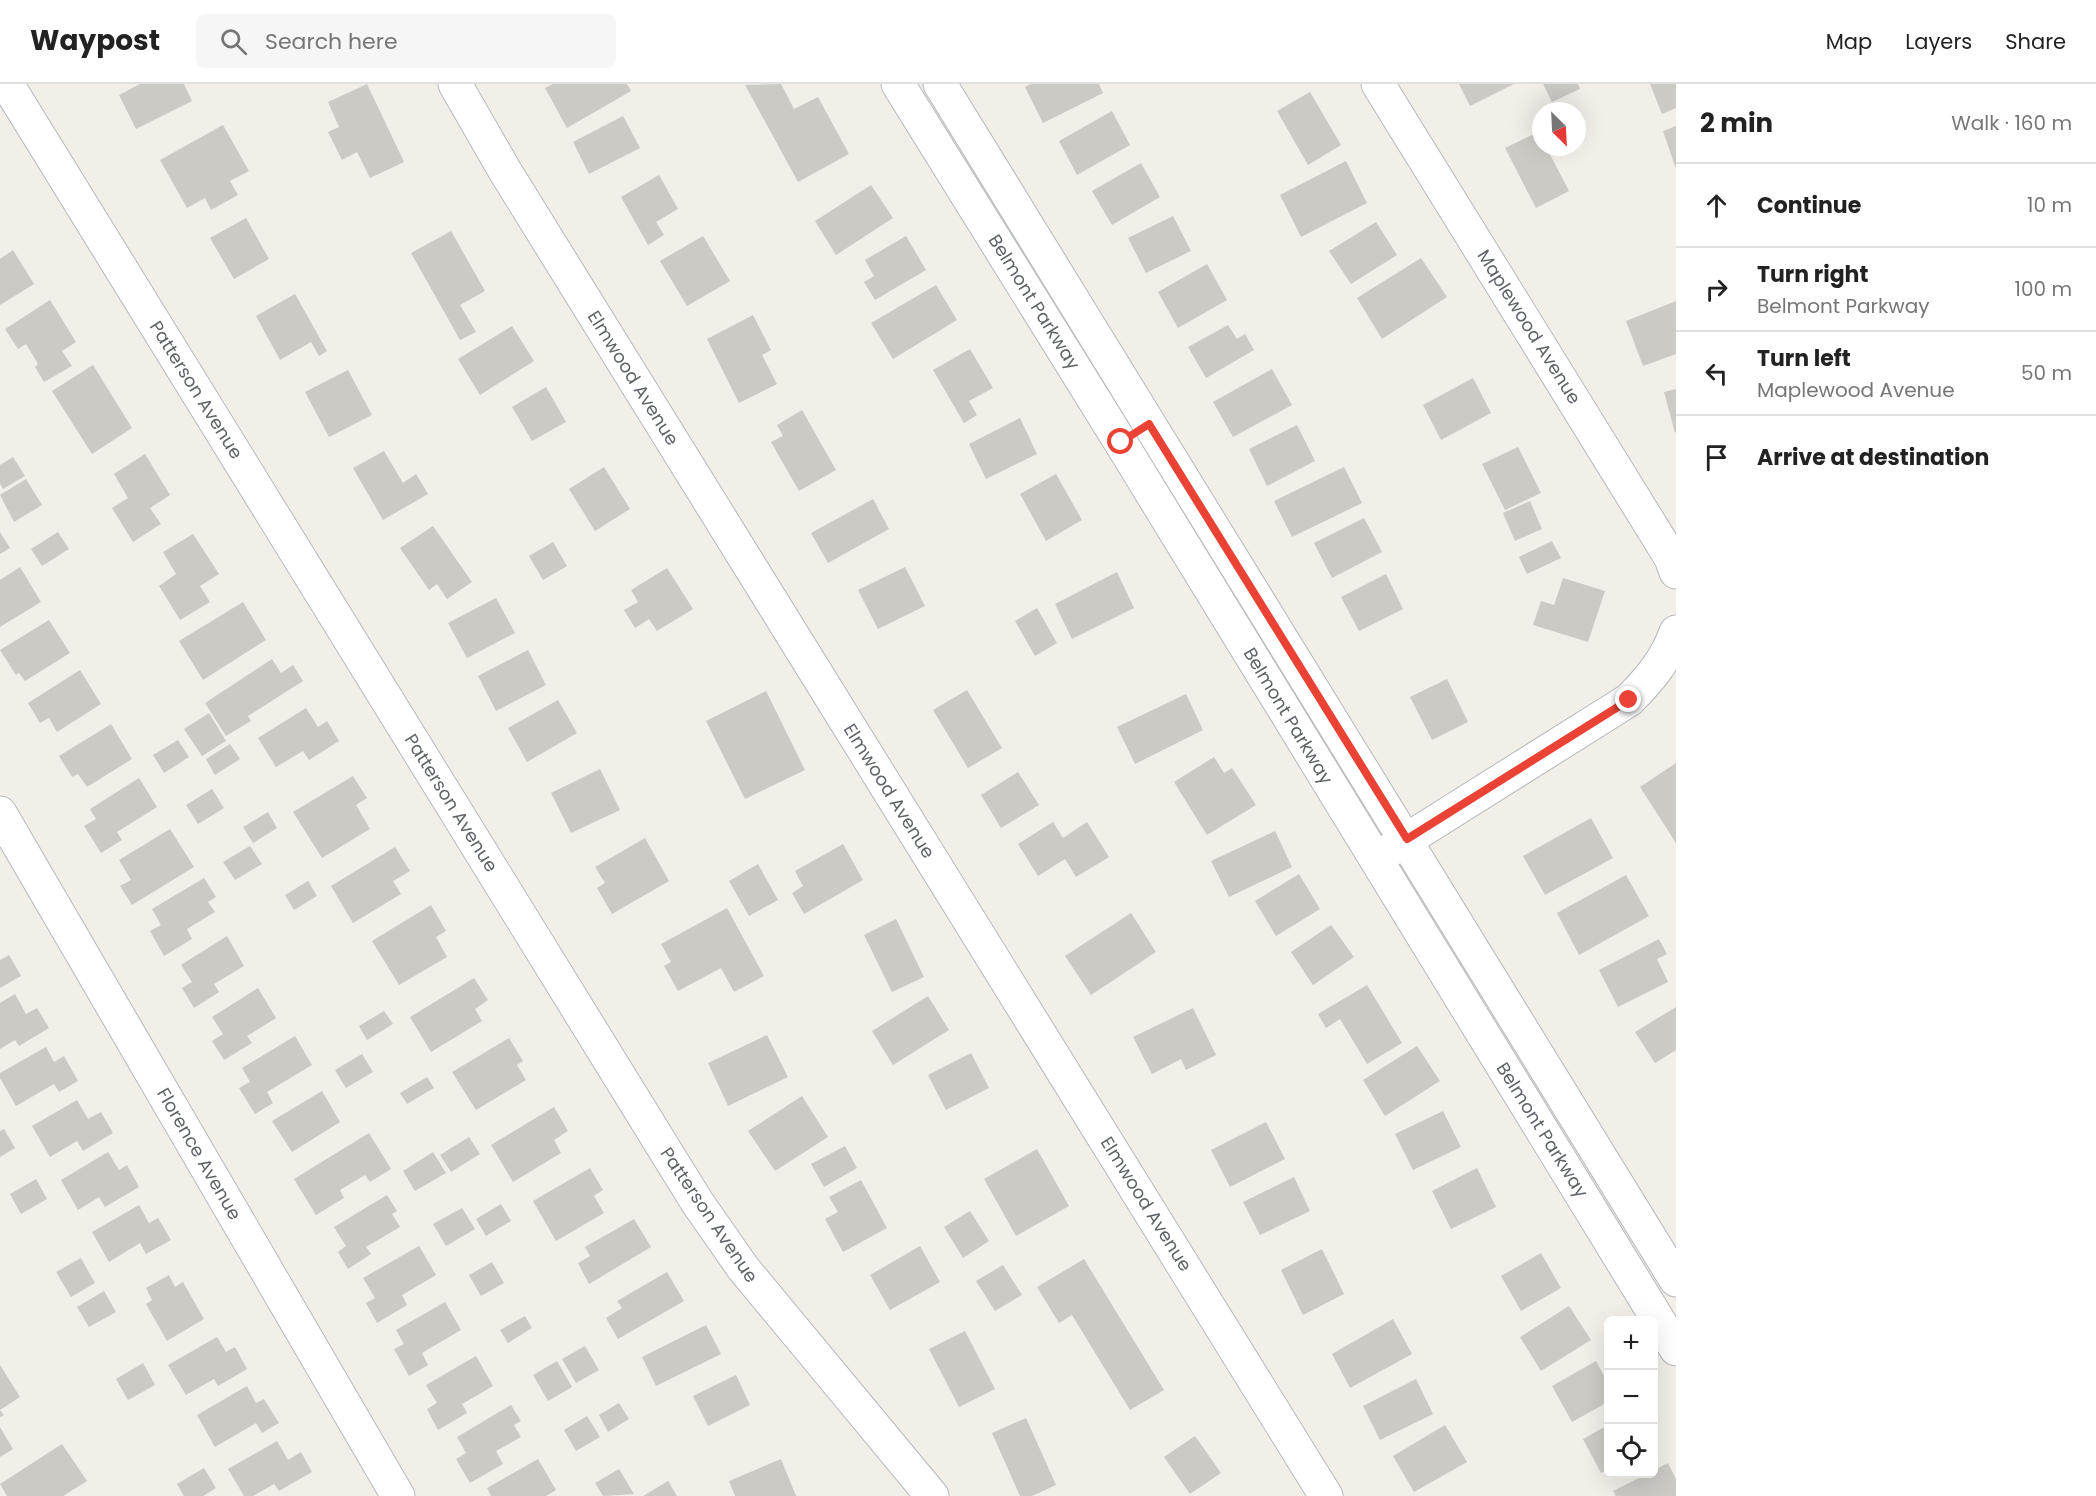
<!DOCTYPE html>
<html lang="en">
<head>
<meta charset="utf-8">
<style>
  :root { --surface:#fff; --page:#f6f6f6; --text:#222; --muted:#767676; --line:#e0e0e0 }
  body { margin:0; font-family:Poppins,sans-serif; background:var(--page); color:var(--text) }
  .controls { position:absolute; right:18px; bottom:18px; display:grid; overflow:hidden; border-radius:9px; box-shadow:0 6px 24px #0002 }
  .controls button { width:54px; height:54px; display:grid; place-items:center; padding:0; border:0; border-bottom:2px solid var(--line); background:var(--surface); color:var(--text); font:30px sans-serif }
  .compass { position:absolute; left:1532px; top:18px; width:54px; height:54px; border-radius:50%; background:var(--surface); box-shadow:0 6px 24px #0002; rotate:156deg }
  .stop { position:absolute; width:18px; height:18px; margin:-14px; border:4px solid #ea4335; border-radius:50%; background:#fff }
  .stop.end { background:#ea4335; border-color:#fff; box-shadow:0 2px 6px #0008 }
  .list { margin:0; padding:0; list-style:none }
  h2 { display:flex; justify-content:space-between; align-items:center; height:78px; margin:0; padding:0 24px; font-size:26px }
  h2 small { font-size:20px; font-weight:400; color:var(--muted) }
  .list li { display:grid; grid-template-columns:39px 1fr auto; gap:18px; align-items:center; box-sizing:border-box; height:84px; padding:0 24px; border-top:2px solid var(--line) }
  .list b { display:block; font-size:22px; white-space:nowrap }
  .list p { margin:0; font-size:20px; white-space:nowrap; color:var(--muted) }
  .list em { font-size:20px; font-style:normal; color:var(--muted) }
  .icon { flex:none; width:33px; height:33px; fill:none; stroke:currentColor; stroke-width:2; stroke-linecap:round; stroke-linejoin:round }
  .map { position:relative; flex:none; width:1676px; height:1412px; overflow:hidden }
  header { display:flex; align-items:center; gap:36px; box-sizing:border-box; height:84px; padding:0 30px; background:var(--surface); border-bottom:2px solid var(--line) }
  header strong { font-size:28px }
  nav { display:flex; gap:33px; margin-inline-start:auto; font-size:21px }
  .search { width:420px; height:54px; background:var(--page); display:flex; align-items:center; gap:15px; box-sizing:border-box; padding:0 21px; border-radius:9px; color:var(--muted); font-size:22px }
  main { display:flex }
  aside { flex:1; background:var(--surface) }
  .map>svg:first-child { display:block }
  .building { fill:#cccac5 }
  .lines { fill:none; stroke-linecap:round; stroke-linejoin:round }
  .minor-casing { stroke:#b5b8bc; stroke-width:35 }
  .tertiary-casing { stroke:#b5b8bc; stroke-width:35 }
  .minor { stroke:#fff; stroke-width:33 }
  .tertiary { stroke:#fff; stroke-width:33 }
  .route { stroke:#ea4335; stroke-width:8 }
  .labels { text-anchor:middle; stroke-width:4.5; stroke-linejoin:round; paint-order:stroke }
  .street-label { font-size:18px; fill:#5f6368; stroke:#fff }
</style>
</head>
<body>
<header>
<strong>Waypost</strong>
<div class="search"><svg class="icon" aria-label="search" viewBox="0 0 24 24"><circle cx="10" cy="10" r="6"/><path d="M15 15l6 6"/></svg>Search here</div>
<nav><a>Map</a><a>Layers</a><a>Share</a></nav>
</header>
<main>
<div class="map">
<svg width="1676" height="1412" viewBox="0 0 1676 1412">
  <rect width="100%" height="100%" fill="#f1efe8"/>
  <!-- building -->
  <g class="building">
    <path d="M140,0H184L192,17L136,45L119,11Z"/>
    <path d="M367,0L404,78L370,94L357,68L342,76L328,48L339,43L328,18Z"/>
    <path d="M553,0H627L631,7L567,44L545,4Z"/>
    <path d="M781,0L794,25L818,13L849,70L798,98L745,1Z"/>
    <path d="M1031,0H1099L1103,9L1043,39L1025,3Z"/>
    <path d="M1459,0H1514L1470,22Z"/>
    <path d="M1543,0H1578L1580,5L1552,18Z"/>
    <path d="M1650,0H1676V24L1662,30Z"/>
    <path d="M1310,8L1341,61L1308,81L1277,27Z"/>
    <path d="M1112,27L1130,61L1077,91L1059,57Z"/>
    <path d="M623,32L640,64L589,90L573,58Z"/>
    <path d="M223,41L249,87L230,97L238,111L211,126L205,114L187,124L160,76Z"/>
    <path d="M1676,42V85L1663,47Z"/>
    <path d="M1538,48L1541,63H1546L1569,107L1536,124L1505,64Z"/>
    <path d="M1346,77L1367,119L1301,153L1280,111Z"/>
    <path d="M1141,79L1160,113L1112,141L1092,107Z"/>
    <path d="M659,91L678,125L656,138L664,151L648,161L621,113Z"/>
    <path d="M871,101L893,134L836,171L815,137Z"/>
    <path d="M1173,132L1191,167L1146,189L1128,154Z"/>
    <path d="M246,134L269,175L234,195L210,154Z"/>
    <path d="M1376,138L1397,171L1351,200L1329,167Z"/>
    <path d="M451,147L485,207L460,221L476,248L460,256L411,169Z"/>
    <path d="M703,152L730,197L687,222L660,177Z"/>
    <path d="M906,152L926,186L875,216L864,198L874,192L865,176Z"/>
    <path d="M13,166L34,200L0,221V175Z"/>
    <path d="M1421,174L1447,213L1382,255L1357,214Z"/>
    <path d="M1207,180L1227,216L1178,244L1158,208Z"/>
    <path d="M936,201L957,236L893,275L871,239Z"/>
    <path d="M295,210L327,267L319,272L311,258L280,276L256,232Z"/>
    <path d="M50,216L76,258L62,267L72,282L44,298L35,283L38,280L26,260L18,265L5,245Z"/>
    <path d="M1676,217V270L1643,282L1626,237Z"/>
    <path d="M753,231L771,266L762,271L777,300L739,319L707,255Z"/>
    <path d="M1228,241L1237,255L1245,250L1254,266L1206,294L1188,263Z"/>
    <path d="M512,242L534,277L480,311L458,275Z"/>
    <path d="M970,265L993,304L969,317L977,331L964,339L933,286Z"/>
    <path d="M93,281L132,344L92,370L52,307Z"/>
    <path d="M1272,285L1292,321L1233,353L1213,318Z"/>
    <path d="M348,286L372,331L329,353L305,308Z"/>
    <path d="M1473,294L1491,329L1441,356L1423,321Z"/>
    <path d="M546,303L566,338L532,357L512,323Z"/>
    <path d="M1676,305V348L1675,349L1664,308Z"/>
    <path d="M802,326L836,386L799,407L771,358L783,352L777,341Z"/>
    <path d="M1020,334L1037,370L986,395L969,360Z"/>
    <path d="M1297,341L1315,377L1267,402L1249,365Z"/>
    <path d="M1518,363L1541,409L1505,426L1482,380Z"/>
    <path d="M384,367L403,399L416,390L428,410L383,436L353,384Z"/>
    <path d="M145,370L170,411L150,424L161,440L133,458L112,424L128,414L114,390Z"/>
    <path d="M13,373L25,392L3,405L0,400V381Z"/>
    <path d="M604,383L630,425L595,447L569,405Z"/>
    <path d="M1344,383L1362,419L1292,453L1274,417Z"/>
    <path d="M1056,390L1082,436L1046,457L1020,410Z"/>
    <path d="M26,395L42,421L14,438L0,411Z"/>
    <path d="M873,415L889,445L828,479L811,449Z"/>
    <path d="M1530,417L1542,445L1515,457L1503,429Z"/>
    <path d="M1364,434L1382,468L1332,494L1314,459Z"/>
    <path d="M433,442L472,498L447,515L437,500L429,506L400,464Z"/>
    <path d="M0,448L10,464L0,470Z"/>
    <path d="M58,448L69,465L42,482L31,465Z"/>
    <path d="M193,450L219,490L200,502L210,518L180,536L159,502L176,490L163,468Z"/>
    <path d="M1552,457L1561,474L1527,490L1519,473Z"/>
    <path d="M553,458L567,482L543,496L529,472Z"/>
    <path d="M20,483L41,518L0,543V496Z"/>
    <path d="M905,483L925,522L878,545L858,506Z"/>
    <path d="M667,484L693,525L657,547L649,535L635,544L624,526L638,518L631,506Z"/>
    <path d="M1117,488L1134,524L1072,555L1055,520Z"/>
    <path d="M1386,490L1403,525L1359,547L1341,513Z"/>
    <path d="M1563,494L1605,507L1588,558L1533,541L1541,517L1554,521Z"/>
    <path d="M496,514L515,549L467,574L448,539Z"/>
    <path d="M243,518L266,556L203,596L179,557Z"/>
    <path d="M1037,524L1057,559L1035,572L1015,537Z"/>
    <path d="M49,536L70,569L25,597L19,589L16,591L0,566Z"/>
    <path d="M528,566L546,601L496,627L478,592Z"/>
    <path d="M272,575L281,589L293,581L303,597L248,632L251,637L226,652L205,619Z"/>
    <path d="M80,586L101,620L57,648L49,634L40,639L28,619Z"/>
    <path d="M1447,595L1468,638L1432,656L1410,613Z"/>
    <path d="M967,606L1002,664L968,684L933,626Z"/>
    <path d="M766,607L805,686L745,715L706,637Z"/>
    <path d="M1186,610L1203,646L1135,680L1117,643Z"/>
    <path d="M558,616L577,649L527,678L508,644Z"/>
    <path d="M306,624L318,643L327,637L339,657L309,676L303,667L276,683L258,654Z"/>
    <path d="M209,629L226,657L202,672L184,645Z"/>
    <path d="M111,640L132,675L87,703L78,690L72,693L59,672Z"/>
    <path d="M178,656L189,673L164,689L153,671Z"/>
    <path d="M230,660L240,675L215,691L206,675Z"/>
    <path d="M1214,673L1224,689L1232,684L1256,721L1207,751L1174,698Z"/>
    <path d="M1676,679V759L1640,703Z"/>
    <path d="M600,685L620,726L571,749L551,709Z"/>
    <path d="M1018,688L1039,721L1001,744L981,711Z"/>
    <path d="M353,692L367,714L356,721L370,745L322,774L293,728Z"/>
    <path d="M139,694L157,723L117,748L122,756L101,769L84,742L96,735L90,725Z"/>
    <path d="M212,705L224,724L198,740L186,721Z"/>
    <path d="M268,728L277,744L253,759L243,743Z"/>
    <path d="M1591,734L1613,774L1545,811L1523,772Z"/>
    <path d="M1053,738L1063,754L1087,738L1109,773L1076,793L1065,775L1038,792L1018,760Z"/>
    <path d="M170,745L194,783L132,821L120,802L131,796L119,776Z"/>
    <path d="M1275,747L1292,783L1229,813L1211,777Z"/>
    <path d="M645,754L669,797L612,830L597,804L605,799L595,783Z"/>
    <path d="M843,760L863,796L804,830L792,809L803,802L795,787Z"/>
    <path d="M250,762L262,780L235,796L223,778Z"/>
    <path d="M395,763L410,787L393,797L401,810L353,839L331,802Z"/>
    <path d="M758,780L778,816L749,832L729,797Z"/>
    <path d="M1299,790L1320,825L1276,852L1255,817Z"/>
    <path d="M1626,791L1649,832L1579,871L1557,829Z"/>
    <path d="M204,794L216,813L208,818L215,828L187,845L192,855L164,872L150,847L161,841L152,825Z"/>
    <path d="M308,797L317,812L294,826L285,811Z"/>
    <path d="M431,821L446,847L436,853L447,873L399,901L372,857Z"/>
    <path d="M727,824L764,892L734,908L721,884L678,907L664,882L671,878L661,860Z"/>
    <path d="M1131,829L1156,868L1091,911L1065,872Z"/>
    <path d="M896,835L924,893L892,908L864,851Z"/>
    <path d="M1331,841L1354,873L1313,901L1291,868Z"/>
    <path d="M227,852L244,882L214,900L219,908L194,924L182,904L192,898L181,881Z"/>
    <path d="M1659,855L1667,870L1657,875L1668,898L1618,923L1599,886Z"/>
    <path d="M9,871L21,892L0,904V876Z"/>
    <path d="M474,894L488,916L475,925L482,937L431,968L410,933Z"/>
    <path d="M1367,901L1402,959L1367,980L1340,935L1326,944L1318,930Z"/>
    <path d="M258,904L276,934L247,952L252,959L224,976L212,957L223,950L212,933Z"/>
    <path d="M15,910L26,930L37,924L49,944L19,962L15,956L0,965V919Z"/>
    <path d="M928,912L949,946L893,981L872,947Z"/>
    <path d="M1676,923V966L1655,979L1635,948Z"/>
    <path d="M1193,924L1216,971L1186,986L1181,975L1152,990L1133,953Z"/>
    <path d="M384,927L393,940L367,956L359,942Z"/>
    <path d="M767,951L788,993L728,1022L708,979Z"/>
    <path d="M295,952L312,981L267,1008L273,1019L255,1030L239,1004L250,998L242,984Z"/>
    <path d="M509,954L523,977L517,981L526,996L476,1026L452,988Z"/>
    <path d="M1417,962L1440,997L1385,1032L1363,996Z"/>
    <path d="M46,963L54,978L64,972L78,997L59,1008L54,1000L16,1022L0,994V989Z"/>
    <path d="M971,969L989,1004L946,1026L928,991Z"/>
    <path d="M362,970L373,988L346,1004L335,986Z"/>
    <path d="M427,993L434,1004L407,1020L400,1009Z"/>
    <path d="M322,1007L340,1038L292,1068L272,1037Z"/>
    <path d="M802,1012L828,1053L775,1087L748,1047Z"/>
    <path d="M77,1016L88,1035L101,1028L113,1049L83,1067L77,1057L50,1073L32,1042Z"/>
    <path d="M554,1023L568,1047L554,1056L561,1069L513,1098L491,1061Z"/>
    <path d="M1443,1027L1461,1063L1413,1086L1395,1050Z"/>
    <path d="M1266,1038L1285,1075L1230,1103L1211,1066Z"/>
    <path d="M4,1045L15,1064L0,1073V1047Z"/>
    <path d="M369,1049L391,1085L370,1098L365,1091L340,1106L344,1114L316,1131L294,1095Z"/>
    <path d="M469,1053L480,1070L451,1088L440,1071Z"/>
    <path d="M845,1062L857,1084L824,1103L811,1080Z"/>
    <path d="M1037,1065L1069,1122L1016,1152L984,1095Z"/>
    <path d="M108,1068L119,1086L127,1081L139,1103L105,1123L99,1113L78,1126L61,1096Z"/>
    <path d="M433,1068L446,1089L415,1107L403,1087Z"/>
    <path d="M590,1084L603,1106L594,1112L604,1129L556,1157L533,1117Z"/>
    <path d="M1477,1084L1496,1123L1451,1145L1432,1107Z"/>
    <path d="M1294,1093L1310,1127L1260,1151L1243,1118Z"/>
    <path d="M36,1095L47,1115L21,1130L10,1110Z"/>
    <path d="M861,1096L887,1144L843,1168L825,1135L838,1128L829,1113Z"/>
    <path d="M387,1111L397,1127L392,1130L400,1143L366,1163L371,1170L348,1185L338,1168L346,1162L334,1143Z"/>
    <path d="M501,1120L511,1137L486,1152L476,1135Z"/>
    <path d="M139,1121L149,1139L158,1134L171,1156L146,1170L140,1159L109,1178L92,1148Z"/>
    <path d="M462,1124L475,1145L446,1162L433,1140Z"/>
    <path d="M970,1127L989,1157L963,1174L944,1143Z"/>
    <path d="M634,1135L651,1163L589,1200L578,1179L590,1172L585,1163Z"/>
    <path d="M419,1162L436,1191L402,1211L407,1221L377,1239L366,1219L375,1214L363,1194Z"/>
    <path d="M920,1162L940,1198L890,1226L870,1191Z"/>
    <path d="M1322,1165L1344,1210L1303,1231L1281,1186Z"/>
    <path d="M1541,1169L1561,1204L1521,1227L1501,1192Z"/>
    <path d="M81,1174L95,1199L71,1213L56,1188Z"/>
    <path d="M1084,1175L1164,1306L1130,1326L1072,1231L1059,1239L1037,1203Z"/>
    <path d="M492,1178L504,1199L481,1212L469,1191Z"/>
    <path d="M1003,1181L1022,1211L995,1227L976,1197Z"/>
    <path d="M667,1188L684,1217L618,1255L606,1234L622,1224L617,1217Z"/>
    <path d="M169,1191L175,1203L183,1198L204,1235L167,1257L146,1220L152,1216L146,1204Z"/>
    <path d="M104,1207L116,1228L89,1243L77,1223Z"/>
    <path d="M445,1218L461,1246L422,1269L428,1281L409,1292L394,1265L404,1260L396,1246Z"/>
    <path d="M1569,1222L1591,1256L1541,1287L1520,1253Z"/>
    <path d="M525,1232L532,1244L508,1259L500,1246Z"/>
    <path d="M1393,1235L1412,1270L1350,1304L1332,1270Z"/>
    <path d="M706,1241L721,1270L656,1302L642,1273Z"/>
    <path d="M965,1247L995,1305L959,1323L929,1265Z"/>
    <path d="M217,1253L226,1268L235,1263L247,1285L218,1302L214,1295L186,1311L168,1281Z"/>
    <path d="M585,1262L599,1286L576,1299L562,1275Z"/>
    <path d="M476,1272L493,1302L462,1320L467,1329L438,1346L427,1325L437,1319L426,1301Z"/>
    <path d="M557,1277L572,1303L548,1317L533,1291Z"/>
    <path d="M1596,1277L1608,1299V1318L1572,1338L1552,1302Z"/>
    <path d="M143,1279L155,1301L128,1316L116,1295Z"/>
    <path d="M0,1281L20,1313L0,1326L4,1331L0,1333Z"/>
    <path d="M736,1291L750,1321L708,1342L693,1312Z"/>
    <path d="M1416,1295L1433,1330L1380,1356L1363,1322Z"/>
    <path d="M247,1302L256,1319L264,1315L279,1339L262,1349L256,1339L215,1363L197,1331Z"/>
    <path d="M619,1319L629,1335L608,1348L599,1331Z"/>
    <path d="M511,1321L521,1337L514,1341L521,1353L496,1367L503,1380L470,1399L456,1375L466,1369L457,1353Z"/>
    <path d="M587,1332L600,1353L576,1367L564,1346Z"/>
    <path d="M1026,1334L1056,1401L1032,1412H1020L992,1349Z"/>
    <path d="M1445,1341L1467,1378L1414,1408L1393,1372Z"/>
    <path d="M1608,1341V1385L1601,1389L1583,1355Z"/>
    <path d="M0,1343L13,1365L0,1373Z"/>
    <path d="M1195,1352L1221,1389L1190,1410L1164,1373Z"/>
    <path d="M277,1357L288,1376L301,1368L312,1388L279,1407L274,1400L253,1412H244L228,1385Z"/>
    <path d="M62,1360L87,1397L63,1412H7L0,1400Z"/>
    <path d="M538,1375L556,1406L546,1412H491L487,1404Z"/>
    <path d="M781,1375L796,1412H735L729,1397Z"/>
    <path d="M1668,1379L1676,1395V1412H1616L1613,1407L1647,1390H1654V1386Z"/>
    <path d="M204,1384L216,1404L203,1412H184L177,1400Z"/>
    <path d="M619,1385L634,1410L603,1412L595,1399Z"/>
    <path d="M668,1397L677,1412H643Z"/>
  </g>
  <g class="lines">
    <!-- minor casing -->
    <g class="minor-casing">
      <g id="minor">
        <path d="M7,0L697,1118L743,1184L932,1412"/>
        <path d="M455,0L505,87L1326,1412"/>
        <path d="M1378,0L1671,474L1676,488"/>
        <path d="M0,729L398,1412"/>
        <path d="M1376,775L1629,616C1650,595 1666,576 1676,548"/>
      </g>
    </g>
    <!-- tertiary casing -->
    <g class="tertiary-casing">
      <g id="tertiary">
        <path d="M898,0L1121,359L1676,1265"/>
        <path d="M940,0L1676,1196"/>
      </g>
    </g>
    <!-- minor -->
    <use href="#minor" class="minor"/>
    <!-- tertiary -->
    <use href="#tertiary" class="tertiary"/>
  </g>
  <g class="lines">
    <!-- route -->
    <path class="route" d="M1121,358L1149,340L1407,755L1629,616"/>
  </g>
  <g class="labels">
    <!-- street labels -->
    <g class="street-label">
      <text transform="translate(1034 218) rotate(58)" y="6">Belmont Parkway</text>
      <text transform="translate(1529 243) rotate(58)" y="6">Maplewood Avenue</text>
      <text transform="translate(633 294) rotate(58)" y="6">Elmwood Avenue</text>
      <text transform="translate(196 306) rotate(58)" y="6">Patterson Avenue</text>
      <text transform="translate(1288 632) rotate(59)" y="6">Belmont Parkway</text>
      <text transform="translate(889 707) rotate(58)" y="6">Elmwood Avenue</text>
      <text transform="translate(451 719) rotate(58)" y="6">Patterson Avenue</text>
      <text transform="translate(1542 1046) rotate(58)" y="6">Belmont Parkway</text>
      <text transform="translate(199 1070) rotate(60)" y="6">Florence Avenue</text>
      <text transform="translate(1146 1120) rotate(58)" y="6">Elmwood Avenue</text>
      <text transform="translate(709 1131) rotate(56)" y="6">Patterson Avenue</text>
    </g>
  </g>
</svg>
<div class="controls">
<button>+</button>
<button>−</button>
<button><svg class="icon" aria-label="locate" viewBox="0 0 24 24"><circle cx="12" cy="12" r="6"/><path d="M12 2v4M12 18v4M2 12h4M18 12h4"/></svg></button>
</div>
<svg class="compass" viewBox="-18 -18 36 36"><path d="M0-13l5 13h-10z" fill="#e53935"/><path d="M0 13l5-13h-10z" fill="#767676"/></svg>
<div class="stop" style="left:1121px;top:358px"></div>
<div class="stop end" style="left:1629px;top:616px"></div>
</div>
<aside>
<h2>2 min<small>Walk · 160 m</small></h2>
<ul class="list">
<li><svg class="icon" aria-label="ahead" viewBox="0 0 24 24"><path d="M12 20V5M6 11l6-6 6 6"/></svg><div><b>Continue</b></div><em>10 m</em></li>
<li><svg class="icon" aria-label="right" viewBox="0 0 24 24"><path d="M7 20v-9h11M14 6l5 5-5 5"/></svg><div><b>Turn right</b><p>Belmont Parkway</p></div><em>100 m</em></li>
<li><svg class="icon" aria-label="left" viewBox="0 0 24 24"><path d="M17 20v-9H6M10 6l-5 5 5 5"/></svg><div><b>Turn left</b><p>Maplewood Avenue</p></div><em>50 m</em></li>
<li><svg class="icon" aria-label="arrive" viewBox="0 0 24 24"><path d="M6 21V4h12l-3 4 3 4H6"/></svg><div><b>Arrive at destination</b></div></li>
</ul>
</aside>
</main>
</body>
</html>
